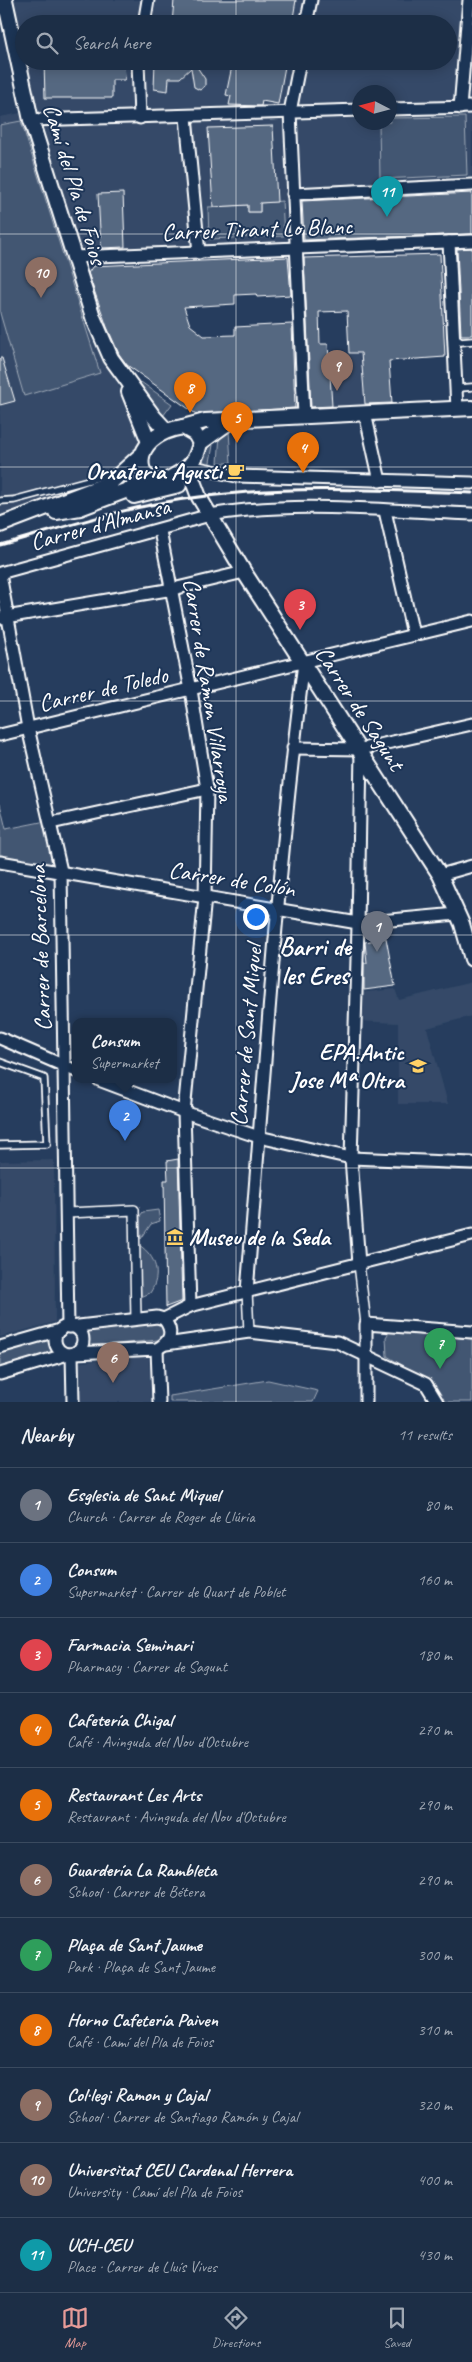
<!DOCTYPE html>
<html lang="en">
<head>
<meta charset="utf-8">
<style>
  :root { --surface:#1c2e46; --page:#293a51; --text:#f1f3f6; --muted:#a0a8b3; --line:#3a4a5f; --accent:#e69b98 }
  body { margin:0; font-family:Caveat,sans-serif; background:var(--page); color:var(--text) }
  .compass { position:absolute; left:352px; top:85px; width:45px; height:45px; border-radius:50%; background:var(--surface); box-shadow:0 2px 12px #0003; rotate:276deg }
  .you { position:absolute; left:255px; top:916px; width:18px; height:18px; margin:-12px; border:4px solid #fff; border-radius:50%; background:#1a73e8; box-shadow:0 0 0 8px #1a73e833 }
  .badge { display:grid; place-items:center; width:32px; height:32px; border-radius:50%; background:var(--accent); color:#fff; font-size:16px; font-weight:700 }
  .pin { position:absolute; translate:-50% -41px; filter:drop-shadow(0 1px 2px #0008) }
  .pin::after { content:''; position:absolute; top:26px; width:18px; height:15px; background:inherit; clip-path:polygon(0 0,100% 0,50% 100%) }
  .popup { position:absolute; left:72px; top:1018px; width:105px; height:65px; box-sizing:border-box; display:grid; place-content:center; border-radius:10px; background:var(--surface); filter:drop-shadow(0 1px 4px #0005); font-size:16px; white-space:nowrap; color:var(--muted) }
  .popup b { font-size:19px; color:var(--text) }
  .popup::after { content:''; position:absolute; left:50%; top:100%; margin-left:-10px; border:10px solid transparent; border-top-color:var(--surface) }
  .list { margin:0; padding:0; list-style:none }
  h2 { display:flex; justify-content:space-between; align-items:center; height:65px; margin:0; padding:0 20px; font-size:21px }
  h2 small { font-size:16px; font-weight:400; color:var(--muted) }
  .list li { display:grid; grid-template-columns:32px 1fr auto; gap:15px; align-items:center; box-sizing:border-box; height:75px; padding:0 20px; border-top:1px solid var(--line) }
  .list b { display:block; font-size:19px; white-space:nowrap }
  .list p { margin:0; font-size:16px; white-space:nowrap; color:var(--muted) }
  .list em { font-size:16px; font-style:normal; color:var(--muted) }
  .icon { flex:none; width:28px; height:28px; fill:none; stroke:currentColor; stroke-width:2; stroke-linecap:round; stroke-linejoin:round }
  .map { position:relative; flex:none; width:472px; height:1402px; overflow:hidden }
  .search { position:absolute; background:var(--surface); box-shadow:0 2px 12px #0003; left:15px; right:15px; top:15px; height:55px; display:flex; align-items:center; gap:12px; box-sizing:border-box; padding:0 18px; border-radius:28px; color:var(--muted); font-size:19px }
  .sheet { height:890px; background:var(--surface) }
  nav { display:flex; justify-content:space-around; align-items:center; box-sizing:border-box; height:70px; border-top:1px solid var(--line); background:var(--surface); font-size:14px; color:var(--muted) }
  nav a { display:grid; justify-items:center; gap:2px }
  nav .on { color:var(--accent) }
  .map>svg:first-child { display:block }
  .built { fill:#344a68; fill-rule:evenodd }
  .green { fill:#425672; stroke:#a0aab8 }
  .building { fill:#556781; stroke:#fff }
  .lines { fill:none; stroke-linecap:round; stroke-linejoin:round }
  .service-casing { stroke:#fff; stroke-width:9 }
  .pedestrian-casing { stroke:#fff; stroke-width:12 }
  .minor-casing { stroke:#fff; stroke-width:15 }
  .tertiary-casing { stroke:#fff; stroke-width:18 }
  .service { stroke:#1d3557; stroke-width:5.5 }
  .pedestrian { stroke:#1d3557; stroke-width:9 }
  .minor { stroke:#1d3557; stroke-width:11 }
  .tertiary { stroke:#1d3557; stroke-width:14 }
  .rail { stroke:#fff; stroke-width:3 }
  .grid { fill:none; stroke:#fff; stroke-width:1; stroke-opacity:0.55 }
  .labels { text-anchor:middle; stroke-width:4; stroke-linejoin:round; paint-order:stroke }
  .street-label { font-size:24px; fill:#fff; stroke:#1d3557 }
  .poi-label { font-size:24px; font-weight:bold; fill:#fff; stroke:#1d3557; text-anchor:end }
  .neighbourhood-label { font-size:25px; font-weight:bold; fill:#fff; stroke:#1d3557 }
</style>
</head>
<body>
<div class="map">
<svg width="472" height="1402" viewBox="0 0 472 1402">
  <rect width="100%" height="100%" fill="#263d5e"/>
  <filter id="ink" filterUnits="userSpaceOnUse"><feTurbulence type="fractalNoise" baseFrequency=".02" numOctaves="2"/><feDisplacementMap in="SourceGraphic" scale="10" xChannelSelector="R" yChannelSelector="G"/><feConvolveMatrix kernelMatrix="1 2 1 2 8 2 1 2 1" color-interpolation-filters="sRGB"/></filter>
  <g filter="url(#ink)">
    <!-- built -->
    <g class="built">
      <path d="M5,0H472V241L73,257ZM24,24H448V61H24ZM360,92H390V122H360Z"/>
      <path d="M26,112L90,327L145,440L120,470L73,495L0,521V117Z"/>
      <path d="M361,353L365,405L311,409L310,377L330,376L329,354Z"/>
      <path d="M472,982V1016L427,1028L448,1104H398V1023L355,1021L356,993L395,989L399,1000Z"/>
      <path d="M54,1160L55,1322L0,1337V1161Z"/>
      <path d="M132,1356L149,1358L151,1402H76L74,1363Z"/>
    </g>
    <!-- green -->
    <g class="green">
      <path d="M465,117L467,175L380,179L379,123L390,122V118Z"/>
      <path d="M21,121L100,373L24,396L0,313V125Z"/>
      <path d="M282,201L284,236L209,239L208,207L248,205V212H260V203Z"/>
      <path d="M141,382L172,404L163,416L150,403L140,385Z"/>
      <path d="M229,430L231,463H218L220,434Z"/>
      <path d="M209,444L213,445L209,468L200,464V461Z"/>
      <path d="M0,804L6,829L46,821L57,868L0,860Z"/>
      <path d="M158,1210L160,1221L151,1224L141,1239L140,1216L143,1212Z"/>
      <path d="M139,1245C156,1256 162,1275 150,1293L141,1297Z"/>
      <path d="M156,1322L163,1326L165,1332L158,1340L85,1347L86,1336L83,1331Z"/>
      <path d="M390,1331L472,1339V1402H444L428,1381L387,1356L386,1337Z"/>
      <path d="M49,1336L48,1342L53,1355L0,1370V1350Z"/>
      <path d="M268,1380L318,1391L313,1402H170V1396Z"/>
    </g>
    <!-- building -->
    <g class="building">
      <path d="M174,0H296L292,24H172Z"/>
      <path d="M44,61H124L125,80H112V98H45Z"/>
      <path d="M155,61H198L195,64L205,79V86L200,90L194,87L191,68L180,78H169L168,91L154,89Z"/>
      <path d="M233,61H286L278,104L262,101L261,106L229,105L231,96L226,95Z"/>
      <path d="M273,126L277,202L260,203V212H248V205L213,207L208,128Z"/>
      <path d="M123,193L125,247L101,248L98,194Z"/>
      <path d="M472,193V234L304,240L302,201Z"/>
      <path d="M472,248V335H461L457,249Z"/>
      <path d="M440,254L445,357L389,361L392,403L365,404L361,353H349L347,311L319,312L320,344H328L332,406L311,407L304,258Z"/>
      <path d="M288,257L291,295L257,297L256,294L235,295V304L184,307L190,325L204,336L235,335V327L292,324L295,408L196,414L127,365L119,354L107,327L88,273L93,266Z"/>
      <path d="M0,358H2L15,401L0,405Z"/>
      <path d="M386,938L395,986L364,990V963H367L365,942Z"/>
      <path d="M178,1159L182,1301L166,1307L164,1180H168L167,1161Z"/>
    </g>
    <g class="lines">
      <!-- service casing -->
      <g class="service-casing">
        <g id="service">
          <path d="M454,337L461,342L472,341"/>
          <path d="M456,392L460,388L472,387"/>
          <path d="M0,501L14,500L115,473"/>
          <path d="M0,1062L44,1078L47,1144L0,1145"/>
        </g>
      </g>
      <!-- pedestrian casing -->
      <g class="pedestrian-casing">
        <g id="pedestrian">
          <path d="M67,1213L134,1210L136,1320"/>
          <path d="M359,1264L366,1324"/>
          <path d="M247,1291L249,1332"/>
        </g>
      </g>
      <!-- minor casing -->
      <g class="minor-casing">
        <g id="minor">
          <path d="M144,24L148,0"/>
          <path d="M306,24L311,0"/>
          <path d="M138,61L140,118"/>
          <path d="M300,61L290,112L304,416"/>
          <path d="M460,108L469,0"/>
          <path d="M390,109L472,107"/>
          <path d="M186,117L199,253"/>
          <path d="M31,120L360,110"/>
          <path d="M293,194L472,185"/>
          <path d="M449,242L457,409"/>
          <path d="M73,257L472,241"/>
          <path d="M365,413L380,481"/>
          <path d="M189,466L236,476L472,483"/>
          <path d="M385,511L413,634"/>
          <path d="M160,531L191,690L207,789L205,897L184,1112L190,1306"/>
          <path d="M0,573L210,515C296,500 386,511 472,514"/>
          <path d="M0,574L28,728L61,871L68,1327"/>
          <path d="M0,618L173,589L244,572"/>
          <path d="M0,735L472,621"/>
          <path d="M293,748L361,749L472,724"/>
          <path d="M51,823L207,789"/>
          <path d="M0,862L358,923L457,914"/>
          <path d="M440,875L472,866"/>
          <path d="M0,1038L76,1071"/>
          <path d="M99,1080L184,1112L259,1137L351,1158L472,1163"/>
          <path d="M359,1264L351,1158L358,926L361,751"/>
          <path d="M247,1291C264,1082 277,872 304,663"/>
          <path d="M164,1319L190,1306L472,1235"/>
          <circle cx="69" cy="1340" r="14"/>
          <path d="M70,1327L157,1317L164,1319C174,1332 171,1341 157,1349L75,1353"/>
          <path d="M166,1344L249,1332L337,1342L426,1384L437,1402"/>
          <path d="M0,1347L60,1330"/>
          <path d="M157,1349L159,1402"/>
          <path d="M72,1354L73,1402"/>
          <path d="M0,1374L68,1354"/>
          <path d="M366,1402V1324L472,1332"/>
        </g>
      </g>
      <!-- tertiary casing -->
      <g class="tertiary-casing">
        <g id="tertiary">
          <path d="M5,0L31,120L93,317L111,358L154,417L166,430"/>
          <path d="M129,392L149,442"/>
          <path d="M183,427L205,421L472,408"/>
          <path d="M183,427L195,434L200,443C197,457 192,466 179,473C175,475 170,479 166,480C136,489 125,436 183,427Z"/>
          <path d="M200,443L232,420"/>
          <path d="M188,468L199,497L244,572L440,875L462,924L472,959"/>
          <path d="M134,496L179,485"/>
          <path d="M56,512L80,508L154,480"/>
          <path d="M0,525L110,483L141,455"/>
        </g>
      </g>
      <!-- service -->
      <use href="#service" class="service"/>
      <!-- pedestrian -->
      <use href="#pedestrian" class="pedestrian"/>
      <!-- minor -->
      <use href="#minor" class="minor"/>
      <!-- tertiary -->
      <use href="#tertiary" class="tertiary"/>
      <!-- rail -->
      <path class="rail" d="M0,545C65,527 131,505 199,497C290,485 381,490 472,493"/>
    </g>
  </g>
  <!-- grid -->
  <path class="grid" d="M236,0V24M236,61V1402M0,234H472M0,467H472M0,701H472M0,935H472M0,1168H472"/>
  <!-- icons -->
  <defs>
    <g id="cafe-bare" transform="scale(1.35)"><path d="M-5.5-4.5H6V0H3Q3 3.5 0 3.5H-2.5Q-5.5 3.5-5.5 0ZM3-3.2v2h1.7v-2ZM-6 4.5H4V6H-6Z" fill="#ffd166" stroke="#1d3557" stroke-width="2.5" paint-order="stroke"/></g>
    <g id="school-bare" transform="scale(1.35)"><path d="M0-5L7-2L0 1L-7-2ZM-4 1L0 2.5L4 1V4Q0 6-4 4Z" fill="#ffd166" stroke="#1d3557" stroke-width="2.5" paint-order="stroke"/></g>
    <g id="museum-bare" transform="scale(1.35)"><path d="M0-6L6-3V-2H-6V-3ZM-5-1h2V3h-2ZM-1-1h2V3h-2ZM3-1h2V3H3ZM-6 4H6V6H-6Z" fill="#ffd166" stroke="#1d3557" stroke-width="2.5" paint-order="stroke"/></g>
  </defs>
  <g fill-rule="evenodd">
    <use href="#cafe-bare" x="236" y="471"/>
    <use href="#school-bare" x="418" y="1066"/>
    <use href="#museum-bare" x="175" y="1237"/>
  </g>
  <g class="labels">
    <!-- street labels -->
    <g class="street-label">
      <text transform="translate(75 184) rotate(73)" y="8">Camí del Pla de Foios</text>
      <text transform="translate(257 229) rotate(-2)" y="8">Carrer Tirant Lo Blanc</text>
      <text transform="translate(100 524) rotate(-15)" y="8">Carrer d'Almansa</text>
      <text transform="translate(103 689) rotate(-13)" y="8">Carrer de Toledo</text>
      <text transform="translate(209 690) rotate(81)" y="8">Carrer de Ramon Villarroya</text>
      <text transform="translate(360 708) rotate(57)" y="8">Carrer de Sagunt</text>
      <text transform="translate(232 879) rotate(9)" y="8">Carrer de Colón</text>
      <text transform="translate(40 948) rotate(-92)" y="8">Carrer de Barcelona</text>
      <text transform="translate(246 1035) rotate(-85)" y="8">Carrer de Sant Miquel</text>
    </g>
    <!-- poi labels -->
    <g class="poi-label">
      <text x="222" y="479">Orxateria Agustí</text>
      <text x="404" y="1060">EPA.Antic<tspan x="404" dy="28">Jose Mª Oltra</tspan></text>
      <text x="189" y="1245" text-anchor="start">Museu de la Seda</text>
    </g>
    <!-- neighbourhood labels -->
    <g class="neighbourhood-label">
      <text x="315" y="955">Barri de<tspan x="315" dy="29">les Eres</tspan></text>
    </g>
  </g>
</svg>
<svg class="compass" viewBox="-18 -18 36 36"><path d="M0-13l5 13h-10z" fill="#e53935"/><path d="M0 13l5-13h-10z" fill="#a0a8b3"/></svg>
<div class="you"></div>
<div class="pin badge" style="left:377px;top:952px;background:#6b7280">1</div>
<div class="pin badge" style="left:125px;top:1141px;background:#3f7fe0">2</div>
<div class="popup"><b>Consum</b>Supermarket</div>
<div class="pin badge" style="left:300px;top:630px;background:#e0444e">3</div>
<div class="pin badge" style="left:303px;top:473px;background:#e8710a">4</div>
<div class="pin badge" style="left:237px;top:443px;background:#e8710a">5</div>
<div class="pin badge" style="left:113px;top:1383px;background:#8d6e63">6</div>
<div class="pin badge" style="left:440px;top:1369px;background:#2e9e5b">7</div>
<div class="pin badge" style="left:190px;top:413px;background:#e8710a">8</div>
<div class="pin badge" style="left:337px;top:391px;background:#8d6e63">9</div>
<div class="pin badge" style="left:41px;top:298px;background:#8d6e63">10</div>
<div class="pin badge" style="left:387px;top:217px;background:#0f9aa8">11</div>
<div class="search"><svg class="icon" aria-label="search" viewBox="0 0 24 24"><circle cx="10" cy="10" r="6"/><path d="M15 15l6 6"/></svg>Search here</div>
</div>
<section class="sheet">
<h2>Nearby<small>11 results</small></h2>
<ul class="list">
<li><span class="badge" style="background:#6b7280">1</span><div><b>Esglesia de Sant Miquel</b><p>Church · Carrer de Roger de Llúria</p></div><em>80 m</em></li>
<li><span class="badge" style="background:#3f7fe0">2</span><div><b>Consum</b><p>Supermarket · Carrer de Quart de Poblet</p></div><em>160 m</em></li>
<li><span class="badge" style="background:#e0444e">3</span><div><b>Farmacia Seminari</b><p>Pharmacy · Carrer de Sagunt</p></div><em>180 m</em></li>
<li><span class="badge" style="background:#e8710a">4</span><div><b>Cafetería Chigal</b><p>Café · Avinguda del Nou d'Octubre</p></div><em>270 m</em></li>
<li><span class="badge" style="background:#e8710a">5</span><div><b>Restaurant Les Arts</b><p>Restaurant · Avinguda del Nou d'Octubre</p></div><em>290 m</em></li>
<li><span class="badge" style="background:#8d6e63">6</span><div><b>Guardería La Rambleta</b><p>School · Carrer de Bétera</p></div><em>290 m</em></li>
<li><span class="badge" style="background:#2e9e5b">7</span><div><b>Plaça de Sant Jaume</b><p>Park · Plaça de Sant Jaume</p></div><em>300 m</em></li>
<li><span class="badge" style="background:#e8710a">8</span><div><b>Horno Cafetería Paiven</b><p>Café · Camí del Pla de Foios</p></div><em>310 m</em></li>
<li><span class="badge" style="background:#8d6e63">9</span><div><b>Col·legi Ramon y Cajal</b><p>School · Carrer de Santiago Ramón y Cajal</p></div><em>320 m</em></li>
<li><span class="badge" style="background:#8d6e63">10</span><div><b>Universitat CEU Cardenal Herrera</b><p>University · Camí del Pla de Foios</p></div><em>400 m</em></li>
<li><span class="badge" style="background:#0f9aa8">11</span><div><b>UCH-CEU</b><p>Place · Carrer de Lluís Vives</p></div><em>430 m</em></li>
</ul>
</section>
<nav>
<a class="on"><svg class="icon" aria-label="map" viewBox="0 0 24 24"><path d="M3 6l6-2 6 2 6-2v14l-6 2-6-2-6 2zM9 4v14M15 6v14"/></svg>Map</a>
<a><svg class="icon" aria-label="directions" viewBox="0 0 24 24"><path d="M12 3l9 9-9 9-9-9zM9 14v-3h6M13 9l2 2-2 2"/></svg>Directions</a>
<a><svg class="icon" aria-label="saved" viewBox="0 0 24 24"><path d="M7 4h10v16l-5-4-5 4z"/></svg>Saved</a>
</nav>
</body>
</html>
